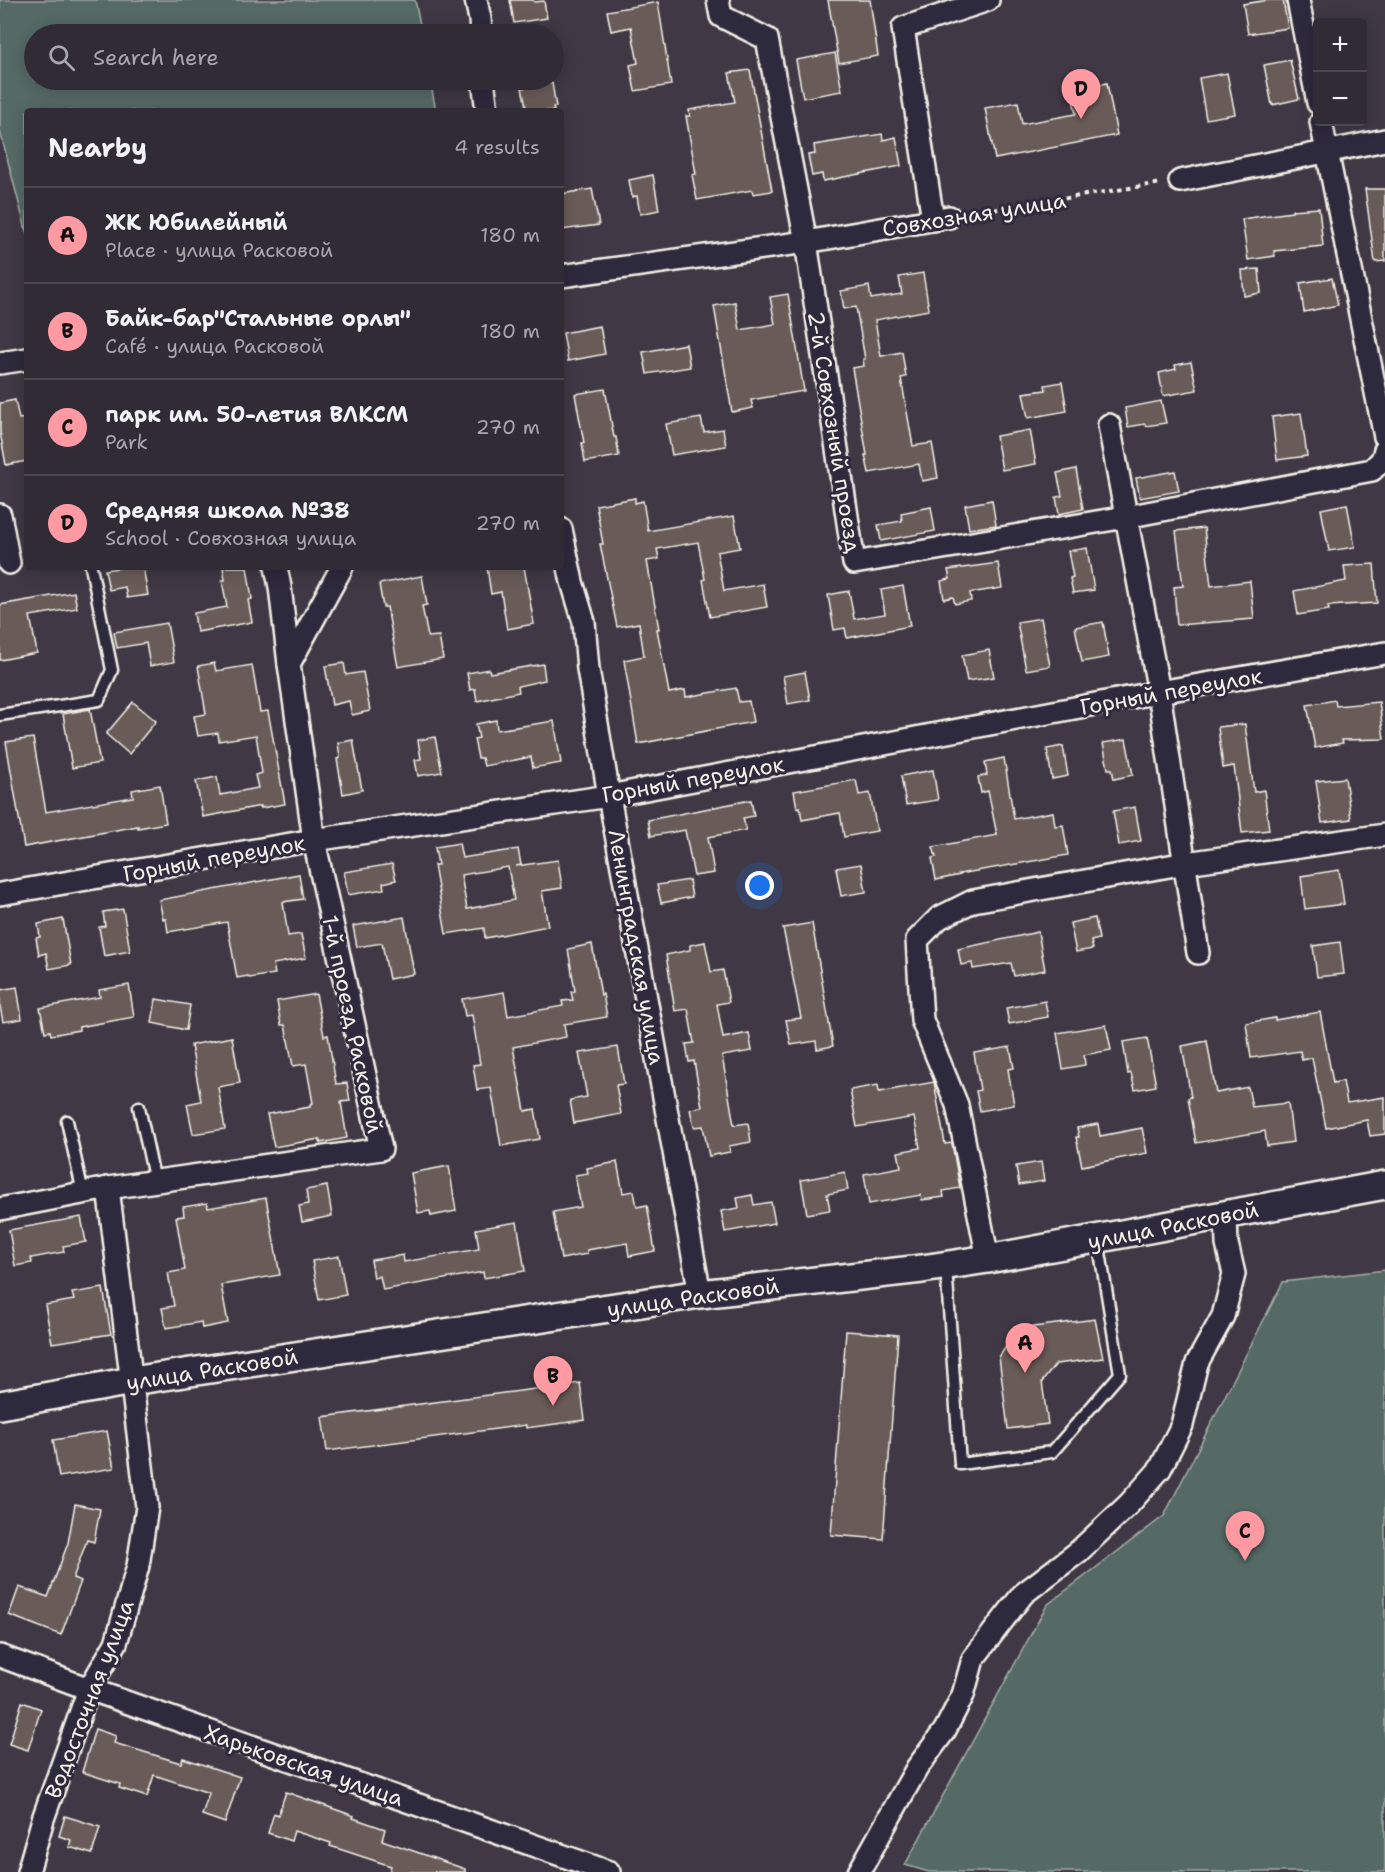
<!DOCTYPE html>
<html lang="en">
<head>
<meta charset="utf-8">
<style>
  :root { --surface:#302b34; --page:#38333c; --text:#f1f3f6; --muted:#a8a7ac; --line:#4b474f; --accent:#ff9aa2 }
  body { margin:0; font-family:"Shantell Sans",sans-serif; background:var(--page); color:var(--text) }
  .controls { position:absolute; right:18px; top:18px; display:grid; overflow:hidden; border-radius:6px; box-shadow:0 3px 15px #0003 }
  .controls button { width:54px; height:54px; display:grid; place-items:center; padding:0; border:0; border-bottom:2px solid var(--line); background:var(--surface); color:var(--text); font:30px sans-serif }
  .you { position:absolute; left:760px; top:886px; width:21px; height:21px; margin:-15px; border:4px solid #fff; border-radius:50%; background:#1a73e8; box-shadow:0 0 0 9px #1a73e833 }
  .badge { display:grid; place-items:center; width:39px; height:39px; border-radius:50%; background:var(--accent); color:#111; font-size:20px; font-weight:700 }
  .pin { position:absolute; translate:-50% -50px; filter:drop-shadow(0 2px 3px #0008) }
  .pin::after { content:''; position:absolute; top:32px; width:21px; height:18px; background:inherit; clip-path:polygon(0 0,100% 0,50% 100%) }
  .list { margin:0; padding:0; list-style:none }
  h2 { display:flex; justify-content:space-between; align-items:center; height:78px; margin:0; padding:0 24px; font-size:26px }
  h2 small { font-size:20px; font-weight:400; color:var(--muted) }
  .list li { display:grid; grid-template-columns:39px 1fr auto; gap:18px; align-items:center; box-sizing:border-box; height:96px; padding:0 24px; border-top:2px solid var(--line) }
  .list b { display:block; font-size:22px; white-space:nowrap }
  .list p { margin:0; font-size:20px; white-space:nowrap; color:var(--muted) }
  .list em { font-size:20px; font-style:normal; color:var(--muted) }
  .icon { flex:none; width:33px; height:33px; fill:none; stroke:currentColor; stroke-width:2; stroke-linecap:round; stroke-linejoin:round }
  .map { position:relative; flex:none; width:1385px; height:1872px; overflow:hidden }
  .search { position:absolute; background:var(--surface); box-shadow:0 3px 15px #0003; left:24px; top:24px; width:540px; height:66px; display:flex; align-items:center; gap:15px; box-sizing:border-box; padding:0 21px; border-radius:33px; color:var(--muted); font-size:22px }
  .panel { position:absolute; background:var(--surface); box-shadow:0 3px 15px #0003; left:24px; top:108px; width:540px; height:462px; border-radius:6px }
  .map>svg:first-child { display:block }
  .green { fill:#546a65; stroke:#a4aea6; stroke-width:1.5 }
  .building { fill:#695b58; stroke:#f4f1e8; stroke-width:1.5; fill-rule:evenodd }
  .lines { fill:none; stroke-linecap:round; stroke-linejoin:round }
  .service-casing { stroke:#f4f1e8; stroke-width:15 }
  .minor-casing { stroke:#f4f1e8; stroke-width:26 }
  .tertiary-casing { stroke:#f4f1e8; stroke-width:32 }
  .path { stroke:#f4f1e8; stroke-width:4; stroke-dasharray:4.5 4.5; stroke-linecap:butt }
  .service { stroke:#2f2a3d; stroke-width:10 }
  .minor { stroke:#2f2a3d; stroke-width:21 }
  .tertiary { stroke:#2f2a3d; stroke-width:27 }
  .labels { text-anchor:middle; stroke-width:6; stroke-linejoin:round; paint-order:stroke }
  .street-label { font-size:22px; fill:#f4f1e8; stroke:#2f2a3d }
</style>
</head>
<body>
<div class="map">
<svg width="1385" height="1872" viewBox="0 0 1385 1872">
  <rect width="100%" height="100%" fill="#403945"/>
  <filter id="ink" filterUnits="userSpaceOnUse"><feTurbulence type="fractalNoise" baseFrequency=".0167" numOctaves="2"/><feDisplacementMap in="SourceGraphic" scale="12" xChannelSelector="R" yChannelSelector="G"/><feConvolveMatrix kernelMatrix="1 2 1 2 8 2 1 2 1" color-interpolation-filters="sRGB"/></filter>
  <g filter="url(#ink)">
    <!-- green -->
    <g class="green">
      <path d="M0,0H415L422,34H34V80H430L436,111H27V234L0,131Z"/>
      <path d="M1385,1270V1872H929L905,1865L1047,1605L1164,1516L1283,1282Z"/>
    </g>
    <!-- building -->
    <g class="building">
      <path d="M510,0H533L534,2L544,1L547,18L514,23Z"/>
      <path d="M828,0H870L878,56L839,63Z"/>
      <path d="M1269,0H1283L1288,28L1248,34L1243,4Z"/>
      <path d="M658,2L671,85L635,91L630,65L638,63L631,27L611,31L607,11Z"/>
      <path d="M835,53L842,91L803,98L796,60Z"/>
      <path d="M1290,60L1299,99L1272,105L1264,65Z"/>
      <path d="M750,70L772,191L753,194L752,190L697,200L692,175L696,174L686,116H690L689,110L735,102L729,73Z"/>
      <path d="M1227,73L1235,114L1206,119L1199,78Z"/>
      <path d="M552,83L556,107H553L554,111H527L522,88Z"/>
      <path d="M1107,83L1117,135L995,159L985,108L1018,102L1022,124L1076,114L1071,90Z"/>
      <path d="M882,134L883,140L896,137L901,166L823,181L822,174L812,176L808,155L815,154L814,145Z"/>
      <path d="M653,175L659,210L640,214L637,196L632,197L629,180Z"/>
      <path d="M592,189L599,225L561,230V194Z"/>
      <path d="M1365,189H1385V261L1375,262Z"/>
      <path d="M1319,208L1323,246L1274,251L1275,256L1248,260L1242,219L1292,212V210Z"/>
      <path d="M1259,269L1261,293L1244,296L1242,270Z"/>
      <path d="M923,273L929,310L875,320L881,356L902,352L906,377L901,378L913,446L932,443L938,478L922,481L919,464L869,473L865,455H867L852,368L864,366L863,359H865L856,307L844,309L841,291L869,286L871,299L902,294L899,277Z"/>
      <path d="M1332,278L1338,305L1304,312L1300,283Z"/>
      <path d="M788,294L804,391L751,400L753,408L732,412L714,306L735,302L740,330L775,324L770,297Z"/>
      <path d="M600,326L605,354L568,361L563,333Z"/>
      <path d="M686,344L690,367L647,374L643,352Z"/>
      <path d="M1191,362L1197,390L1163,396L1159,373L1176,369L1175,365Z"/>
      <path d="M1062,382L1067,411L1028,418L1023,393L1046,390L1045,385Z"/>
      <path d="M605,389L614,437H616L619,456L585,462L582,443H584L575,394Z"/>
      <path d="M15,400L19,419L27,418V461L6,465L0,432V403Z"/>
      <path d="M1161,401L1166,423L1146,426L1145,424L1128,427L1125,408Z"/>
      <path d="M1301,413L1307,456L1277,460L1272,417Z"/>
      <path d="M701,418L704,432L723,429L726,446L672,455L666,424Z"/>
      <path d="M1030,430L1036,464L1002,470L996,436Z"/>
      <path d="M1076,469L1083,509L1059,514L1056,497L1062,496L1057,473Z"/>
      <path d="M1175,471L1179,491L1140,498L1136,478Z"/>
      <path d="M635,498V503L643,501L648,531L734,516L740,548L717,552L724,591L763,584L767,607L710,617L703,580L705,579L698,542L657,549L659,559L647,561L659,629H657L669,693L685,690L686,697L736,688L739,702L749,701L753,722L638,744L624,660L644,656L639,623L617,627L600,544H603L596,505Z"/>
      <path d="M992,500L996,525L969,529L965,505Z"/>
      <path d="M1347,504L1355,547L1329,551L1321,509Z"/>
      <path d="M931,507L935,531L881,541L878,525L902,521L901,513Z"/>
      <path d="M1204,528L1211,586L1250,581L1254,619L1177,625L1174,587L1183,586L1176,531Z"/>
      <path d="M1087,548L1094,590L1073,593L1070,578L1073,577L1068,551Z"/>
      <path d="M998,563L1002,588L970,593L971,601L955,604L953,597L944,599L941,581L950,579L948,570Z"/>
      <path d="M1374,564L1377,603L1328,606L1329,610L1298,615L1294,591L1346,581L1344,566Z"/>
      <path d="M124,567H143L148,595L127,598L125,587L109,590L105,570Z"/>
      <path d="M223,567H247L252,599L248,600L252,622L197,632L194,613L227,607L222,580H225Z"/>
      <path d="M487,567H524L534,624L507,629L501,592L491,594Z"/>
      <path d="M422,576L427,605L422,606L428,637L439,636L443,659L398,667L387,607H383L379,584Z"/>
      <path d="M903,586L910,626L847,638L845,628L834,630L828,595L849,591L854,619L885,614L881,590Z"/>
      <path d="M74,592L77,608L30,616L37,653L0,660V605Z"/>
      <path d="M1041,618L1050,666L1026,670L1017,622Z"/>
      <path d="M1103,622L1109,657L1082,662L1075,627Z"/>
      <path d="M167,623L174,662L150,666L146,643L117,648L114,632Z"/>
      <path d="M989,650L994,677L967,681L962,655Z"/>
      <path d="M214,663L216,671L252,665L260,712L268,711L285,804L261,808V806L203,817L196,781L217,777L220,795L258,788L255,775L262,773L256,735L219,741L218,733L198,736L194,716L206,714L198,666Z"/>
      <path d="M344,663L346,675L363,672L370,711L352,715L349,701L332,705L325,666Z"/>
      <path d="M543,664L545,680L518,686L519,692L477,701L475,689L470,690L467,673L489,669L490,673Z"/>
      <path d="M805,672L810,700L788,704L783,676Z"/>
      <path d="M1335,700L1336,706L1379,702L1384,739L1342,740L1343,743L1315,748L1307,705Z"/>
      <path d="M133,702L156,721L129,754L106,734Z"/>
      <path d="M90,709L100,763L72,768L63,714Z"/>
      <path d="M496,720L497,730L554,721L561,763L533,768L531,757L484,766L482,758H478L474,739L479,738L476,724Z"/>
      <path d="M1245,724L1254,792L1264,790L1269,830L1242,833L1234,766L1223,768L1218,727Z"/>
      <path d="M435,737L442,772L418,776L415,760L421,759L418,740Z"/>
      <path d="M33,738L46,812L133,797L132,790L160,785L166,823L138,828V826L24,847L6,742Z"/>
      <path d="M1126,739L1133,775L1114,779L1112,769H1108L1103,743Z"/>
      <path d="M353,740L362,790L343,794L337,759L340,758L338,743Z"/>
      <path d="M1063,746L1068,776L1052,779L1047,749Z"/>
      <path d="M1004,758L1014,819L1053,812L1055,826L1063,825L1068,855L959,874L960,875L936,880L932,858L936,857L933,847L997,835L988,791L981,793L978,777L987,775L985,762Z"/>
      <path d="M933,770L938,800L906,805L901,776Z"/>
      <path d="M1345,778L1351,819L1322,823L1316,781Z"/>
      <path d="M856,780L859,795L870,793L877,831L844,837L840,813L802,820L800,807L797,808L794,791Z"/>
      <path d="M751,800L754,816L743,818L746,830L708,837L714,873L694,876L685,830L651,836L648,820Z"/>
      <path d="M1135,807L1141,841L1119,845L1113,811Z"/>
      <path d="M459,843L462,858L518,849L521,865L516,866L558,860L562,888L542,891L548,926L485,938L484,928L446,934L434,865H438L435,847ZM508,867L514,900L467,909L461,875Z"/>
      <path d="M392,864L396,880L383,883L384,889L348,895L344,872Z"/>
      <path d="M861,864L866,892L841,896L836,868Z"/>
      <path d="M1339,870L1344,904L1305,909L1301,876Z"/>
      <path d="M299,874L303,899L283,902L288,936L301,934L306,958L273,964L275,974L249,978L248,976L237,978L227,922L168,932L166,919H163L159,900Z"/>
      <path d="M689,880L692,897L661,903L657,885Z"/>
      <path d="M123,909L130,951L104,956L99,927L105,926L103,912Z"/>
      <path d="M404,917L414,974L389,979L382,943L357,947L353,926Z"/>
      <path d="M1095,918L1099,939L1091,941L1093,949L1076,952L1070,923Z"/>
      <path d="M63,919L71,965L49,969L46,953L39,955L36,938L40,937L38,924Z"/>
      <path d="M812,923L833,1046L817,1049L816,1041L791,1045L786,1020L801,1018L783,928Z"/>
      <path d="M1038,932L1045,970L1014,976L1011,963L973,969L972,963L961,965L958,949Z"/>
      <path d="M705,942L711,972L723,970L729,1002L717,1004L723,1038L749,1033L752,1051L722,1056L734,1125L748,1123L751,1142L729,1146L730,1152L709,1156L703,1126L694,1127L690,1109L702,1107L694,1061L689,1062L686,1044L694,1043L688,1009L675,1011L666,955L690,950V945Z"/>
      <path d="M1340,942L1344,974L1317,977L1313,946Z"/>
      <path d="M592,944L601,995L603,994L607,1017L564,1024L566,1037L513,1047L525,1111L535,1109L540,1139L501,1146L491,1088L477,1090L473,1065L480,1064L472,1015L465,1016L462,999L504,992L508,1016L563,1006L562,1001L573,1000L571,992L575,991L568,949Z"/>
      <path d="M129,985L134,1017L79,1027V1030L51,1035L50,1031L45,1032L40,1008L100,997L99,990Z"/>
      <path d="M17,987L22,1019L3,1022L0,1006V990Z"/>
      <path d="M316,994L324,1036L328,1035L336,1084L347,1083L350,1101L341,1102L347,1138L320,1143V1139L274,1147L267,1114L310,1107V1104L313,1103L306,1064L293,1066L285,1025H281L277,1001Z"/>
      <path d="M156,999L190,1005L186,1030L152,1023Z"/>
      <path d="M1045,1001L1048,1017L1009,1024L1006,1008Z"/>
      <path d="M1320,1012L1333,1083L1343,1081L1347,1103L1385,1097V1134L1370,1136L1367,1120L1326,1128L1312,1058L1302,1060L1300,1051L1251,1058L1246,1023L1275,1018V1020Z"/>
      <path d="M1106,1025L1111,1050L1084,1055L1085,1065L1063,1069L1057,1033Z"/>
      <path d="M232,1037L240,1083L218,1087L225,1129L193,1134L187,1104L201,1101L191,1045Z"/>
      <path d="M1147,1038L1156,1086L1135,1090L1131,1073L1128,1074L1123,1042Z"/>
      <path d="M1207,1041L1216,1093L1248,1087L1252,1107L1288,1103L1293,1142L1267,1146L1265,1131L1196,1143L1188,1098L1191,1097L1182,1046Z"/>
      <path d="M618,1047L624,1084L616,1085L621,1114L574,1123L570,1100L587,1097L579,1053Z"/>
      <path d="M1010,1047L1014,1068L1008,1069L1014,1105L980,1111L976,1091L980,1090L974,1053Z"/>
      <path d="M934,1082L945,1144L952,1143L960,1188L943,1191L944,1197L922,1200L921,1195L869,1204L864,1174L901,1167L898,1152L920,1148L914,1117L857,1127L850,1090L878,1085L879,1092Z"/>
      <path d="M1098,1124L1100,1136L1142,1128L1147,1153L1082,1166L1076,1137H1079L1077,1128Z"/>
      <path d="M617,1162L623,1193L634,1191L637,1207L647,1205L655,1251L629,1256L627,1243L587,1250V1254L561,1259L553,1212L581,1207L575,1175L588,1173L587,1168Z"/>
      <path d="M1041,1162L1044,1181L1019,1185L1016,1166Z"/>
      <path d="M449,1166L456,1211L431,1216L430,1211L418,1213L411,1173Z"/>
      <path d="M845,1172L848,1190L827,1194L830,1210L807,1214L801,1180Z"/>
      <path d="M327,1186L332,1216L302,1222L299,1206L308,1204L306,1190Z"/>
      <path d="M752,1195L754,1205L771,1202L775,1223L725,1232L721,1211L739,1208L737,1198Z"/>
      <path d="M266,1198L280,1275L221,1285L228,1323L202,1328L201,1322L166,1328L162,1308L174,1306L168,1273L185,1270L176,1217L184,1216L183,1207L207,1203L208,1208Z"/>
      <path d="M81,1217L86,1242L63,1246L64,1252L31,1258L32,1263L15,1266L9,1230Z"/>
      <path d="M517,1222L525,1271L484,1278L483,1272L383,1290L380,1276L374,1278L371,1260L403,1255L404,1262L479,1249L476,1229Z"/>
      <path d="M339,1256L346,1295L319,1300L312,1261Z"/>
      <path d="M103,1288L111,1334L52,1343L45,1305L74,1300L72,1293Z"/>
      <path d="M1095,1319L1103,1358L1056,1364L1042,1382L1048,1424L1008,1429L999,1357L1018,1329Z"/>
      <path d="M846,1331L898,1335L883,1539L831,1535Z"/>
      <path d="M580,1383L585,1420L526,1428V1425L327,1451L322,1417Z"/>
      <path d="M107,1431L114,1468L59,1477L53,1440Z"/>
      <path d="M75,1504L100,1509L94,1542L87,1540L73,1578L81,1581L61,1635L9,1615L19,1587L48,1597L68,1543Z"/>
      <path d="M22,1702L41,1709L28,1750L9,1744Z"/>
      <path d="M95,1729L116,1736L114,1743L181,1763L183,1758L240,1777L225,1823L202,1815L209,1793L154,1775L147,1797L119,1788L120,1784L82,1772Z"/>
      <path d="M286,1792L354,1816L353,1818L385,1829L382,1840L465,1869V1872H389L391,1866L330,1846L331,1843L294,1831L291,1841L268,1833L274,1813L278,1815Z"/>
      <path d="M65,1816L100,1827L92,1854L69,1847L71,1840L59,1836Z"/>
    </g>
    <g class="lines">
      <!-- service casing -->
      <g class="service-casing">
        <g id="service">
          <path d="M0,715L99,700L112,670L91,567"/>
          <path d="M139,1107L155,1182"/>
          <path d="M67,1121L83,1193"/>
          <path d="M946,1266L960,1464L1052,1452L1120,1374L1098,1240"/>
        </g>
      </g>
      <!-- minor casing -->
      <g class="minor-casing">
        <g id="minor">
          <path d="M476,0L480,19L481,34"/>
          <path d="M718,0L721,16L767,39L806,242L854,563L1126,517L1372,470L1382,460L1385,450"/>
          <path d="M1298,0L1318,103"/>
          <path d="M483,80L487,111"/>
          <path d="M1321,122L1385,437"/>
          <path d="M1180,181L1385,140"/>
          <path d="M933,220L903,28L988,0"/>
          <path d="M561,276L806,242L949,217"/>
          <path d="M0,363L27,359"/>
          <path d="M1109,425L1159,692L1198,953"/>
          <path d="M0,515L9,563"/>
          <path d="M561,529L572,582L584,622L588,669L609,796L700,1294"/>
          <path d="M276,567L280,587L289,664"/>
          <path d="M0,894L314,840L609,796L1159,692L1385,653"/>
          <path d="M0,1209L108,1188L381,1149L314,840L289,664L342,567"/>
          <path d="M988,1259L957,1105L922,1020L917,940L939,918L973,901L1186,863L1385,835"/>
          <path d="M0,1656L89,1689L609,1872"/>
          <path d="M28,1872L43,1819L89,1689L116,1643L138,1566L147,1507L108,1188"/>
          <path d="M859,1872L917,1768L945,1730L963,1695L973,1659L999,1625L1023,1594L1078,1552L1129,1504L1160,1469L1182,1425L1197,1363L1223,1316L1234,1274L1227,1244L1226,1215"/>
        </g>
      </g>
      <!-- tertiary casing -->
      <g class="tertiary-casing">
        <path id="tertiary" d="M0,1405L132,1381L700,1294L922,1269L988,1259L1385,1185"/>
      </g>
      <!-- path -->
      <path class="path" d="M967,214L1161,183"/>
      <!-- service -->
      <use href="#service" class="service"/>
      <!-- minor -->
      <use href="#minor" class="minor"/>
      <!-- tertiary -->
      <use href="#tertiary" class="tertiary"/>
    </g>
  </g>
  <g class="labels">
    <!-- street labels -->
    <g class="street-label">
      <text transform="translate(974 214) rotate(-9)" y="8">Совхозная улица</text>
      <text transform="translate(835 432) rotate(81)" y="8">2-й Совхозный проезд</text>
      <text transform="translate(1171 691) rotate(-10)" y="8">Горный переулок</text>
      <text transform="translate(693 779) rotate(-10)" y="8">Горный переулок</text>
      <text transform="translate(214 858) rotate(-10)" y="8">Горный переулок</text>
      <text transform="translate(637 947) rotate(80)" y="8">Ленинградская улица</text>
      <text transform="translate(353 1024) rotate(78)" y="8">1-й проезд Расковой</text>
      <text transform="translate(1173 1225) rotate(-11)" y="8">улица Расковой</text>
      <text transform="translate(693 1297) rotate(-8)" y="8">улица Расковой</text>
      <text transform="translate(212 1369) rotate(-9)" y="8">улица Расковой</text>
      <text transform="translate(89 1699) rotate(-69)" y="8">Водосточная улица</text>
      <text transform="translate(304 1765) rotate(19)" y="8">Харьковская улица</text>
    </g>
  </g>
</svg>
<div class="controls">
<button>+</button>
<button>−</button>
</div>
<div class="you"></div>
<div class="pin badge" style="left:1025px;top:1373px">A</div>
<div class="pin badge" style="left:553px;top:1406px">B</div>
<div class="pin badge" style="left:1245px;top:1561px">C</div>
<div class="pin badge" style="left:1081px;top:119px">D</div>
<div class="search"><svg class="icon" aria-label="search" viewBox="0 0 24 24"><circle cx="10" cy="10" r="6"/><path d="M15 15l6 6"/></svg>Search here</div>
<section class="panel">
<h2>Nearby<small>4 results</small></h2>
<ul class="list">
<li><span class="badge">A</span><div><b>ЖК Юбилейный</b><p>Place · улица Расковой</p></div><em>180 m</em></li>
<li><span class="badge">B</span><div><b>Байк-бар&quot;Стальные орлы&quot;</b><p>Café · улица Расковой</p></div><em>180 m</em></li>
<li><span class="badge">C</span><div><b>парк им. 50-летия ВЛКСМ</b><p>Park</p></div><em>270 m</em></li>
<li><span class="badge">D</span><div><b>Средняя школа №38</b><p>School · Совхозная улица</p></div><em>270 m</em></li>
</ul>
</section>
</div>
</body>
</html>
